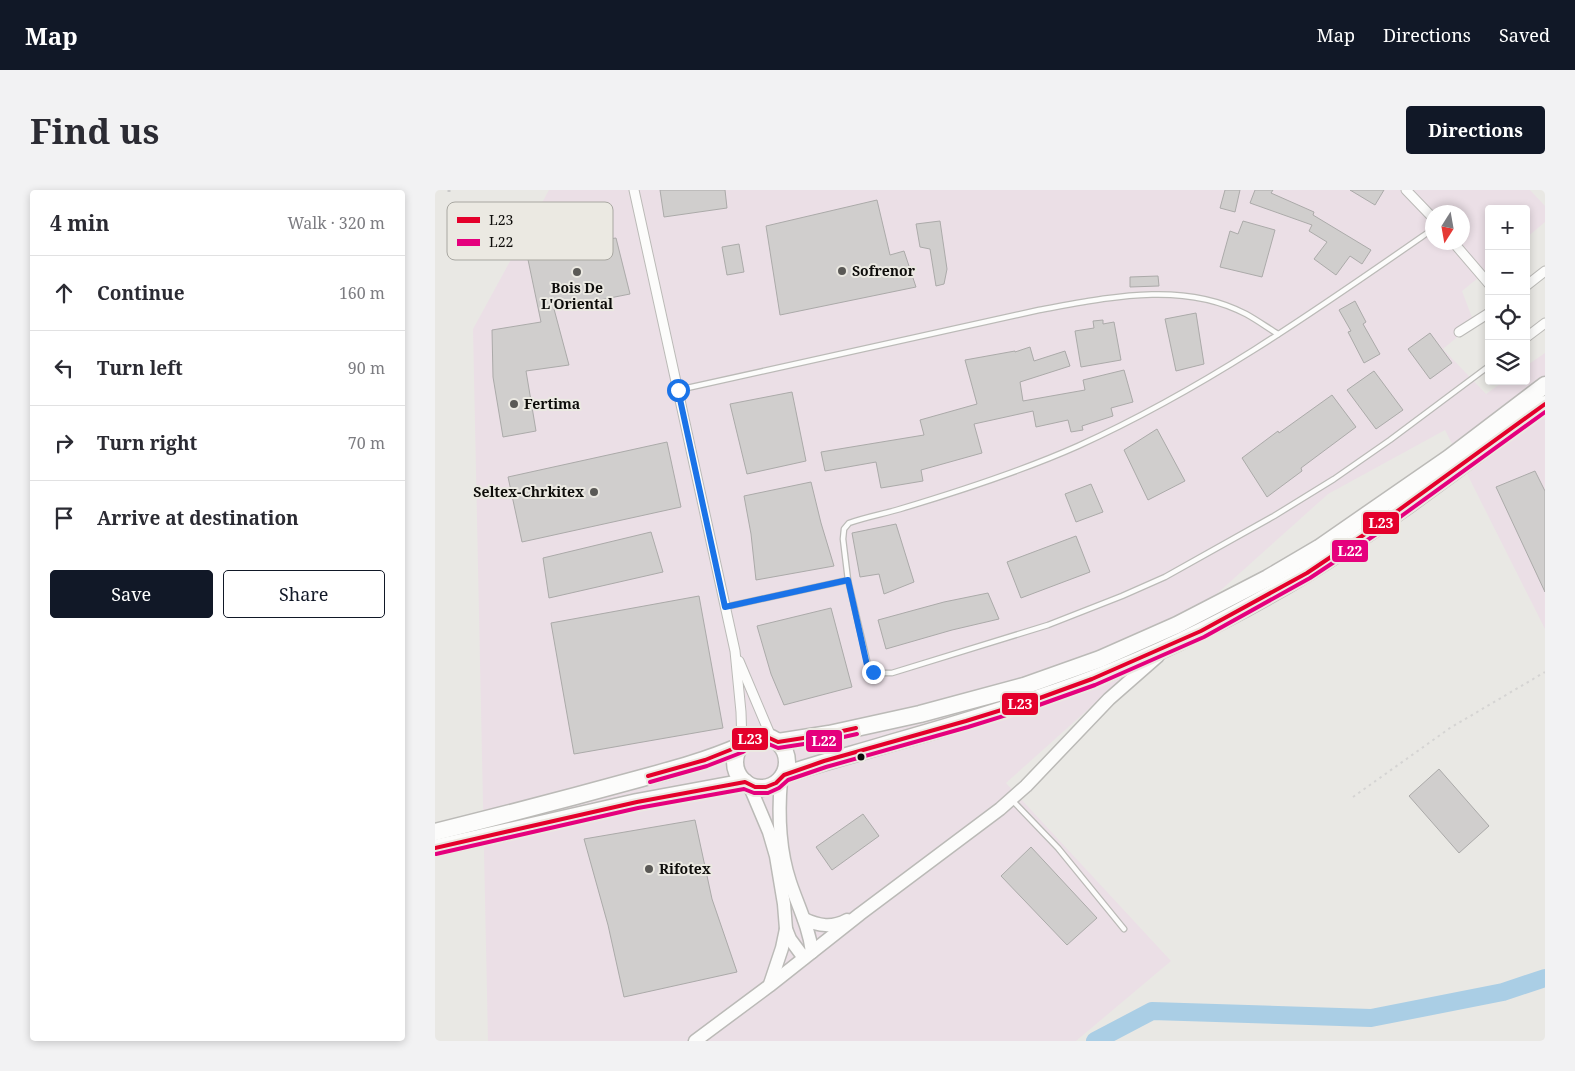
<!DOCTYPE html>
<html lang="en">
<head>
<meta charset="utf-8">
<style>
  :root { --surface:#fff; --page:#f2f2f3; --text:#2b2b33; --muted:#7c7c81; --line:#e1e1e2; --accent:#111827 }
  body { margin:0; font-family:"Noto Serif",serif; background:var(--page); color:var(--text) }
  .controls { position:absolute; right:15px; top:15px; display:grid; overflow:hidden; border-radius:5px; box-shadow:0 2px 8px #0003 }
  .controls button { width:45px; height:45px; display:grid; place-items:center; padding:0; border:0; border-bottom:1px solid var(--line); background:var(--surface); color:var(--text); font:25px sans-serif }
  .compass { position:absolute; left:990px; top:15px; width:45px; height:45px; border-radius:50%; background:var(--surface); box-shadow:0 2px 8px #0003; rotate:191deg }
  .stop { position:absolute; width:15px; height:15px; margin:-11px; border:4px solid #1a73e8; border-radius:50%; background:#fff }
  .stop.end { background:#1a73e8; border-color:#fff; box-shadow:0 1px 5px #0008 }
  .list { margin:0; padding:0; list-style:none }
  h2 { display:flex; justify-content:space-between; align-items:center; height:65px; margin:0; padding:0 20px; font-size:21px }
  h2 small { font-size:16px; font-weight:400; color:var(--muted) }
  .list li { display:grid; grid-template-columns:32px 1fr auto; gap:15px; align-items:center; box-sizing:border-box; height:75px; padding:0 20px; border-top:1px solid var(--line) }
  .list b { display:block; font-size:19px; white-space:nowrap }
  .list em { font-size:16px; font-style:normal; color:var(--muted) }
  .actions { display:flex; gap:10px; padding:15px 20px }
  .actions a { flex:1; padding:11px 0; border:1px solid var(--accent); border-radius:5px; text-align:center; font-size:18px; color:var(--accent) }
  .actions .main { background:var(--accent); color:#fff }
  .icon { flex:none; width:28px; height:28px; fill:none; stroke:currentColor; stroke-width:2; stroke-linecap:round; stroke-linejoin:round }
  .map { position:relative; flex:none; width:1110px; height:851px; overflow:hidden; border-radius:5px }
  header { display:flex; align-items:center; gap:30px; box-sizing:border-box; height:70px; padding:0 25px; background:var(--accent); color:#fff }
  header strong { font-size:24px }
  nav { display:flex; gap:28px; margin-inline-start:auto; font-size:18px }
  .intro { display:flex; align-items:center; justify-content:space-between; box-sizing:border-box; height:120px; padding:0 30px }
  h1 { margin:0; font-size:35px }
  .button { padding:12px 22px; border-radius:5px; background:var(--accent); color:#fff; font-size:18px; font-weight:700 }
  main { display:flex; gap:30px; padding:0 30px }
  aside { flex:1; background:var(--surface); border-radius:5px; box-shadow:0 2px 8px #0003 }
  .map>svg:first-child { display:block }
  .industrial { fill:#ebdfe6; fill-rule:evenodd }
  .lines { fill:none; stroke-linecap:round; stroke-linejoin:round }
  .river { stroke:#aacee5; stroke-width:18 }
  .building { fill:#d0cecd; stroke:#abaaa9 }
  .lane-casing { stroke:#bbbab7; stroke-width:7 }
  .street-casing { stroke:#bbbab7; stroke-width:11 }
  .secondary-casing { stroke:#bbbab7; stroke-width:15 }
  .highway-casing { stroke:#bbbab7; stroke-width:19 }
  .path { stroke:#d5d4d3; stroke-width:2; stroke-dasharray:2.5 4; stroke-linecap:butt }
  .lane { stroke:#fcfcfb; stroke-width:4.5 }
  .street { stroke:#fcfcfb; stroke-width:9 }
  .secondary { stroke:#fcfcfb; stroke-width:12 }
  .highway { stroke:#fcfcfb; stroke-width:16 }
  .rail { stroke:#cac9c9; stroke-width:3; stroke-dasharray:6 6; stroke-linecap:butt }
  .bus-1-casing { stroke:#ebe9e2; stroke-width:8 }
  .bus-2-casing { stroke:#ebe9e2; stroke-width:8 }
  .bus-1 { stroke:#e4002b; stroke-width:4 }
  .bus-2 { stroke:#e5007d; stroke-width:4 }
  .route { stroke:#1a73e8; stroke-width:6 }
  .poi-dot { fill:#5a5956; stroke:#ebe9e2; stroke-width:2 }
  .bus-dot { fill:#0d0c0a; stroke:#ebe9e2; stroke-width:2 }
  .labels { text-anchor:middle; stroke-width:4; stroke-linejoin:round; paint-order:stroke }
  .poi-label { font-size:14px; font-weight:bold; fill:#0d0c0a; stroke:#ebe9e2; text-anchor:start }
  .key { fill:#ebe9e2; stroke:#a8a7a1; stroke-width:1 }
  .key-label { font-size:14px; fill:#0d0c0a }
  .line-badge { stroke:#ebe9e2; stroke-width:2 }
  .badge-label { font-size:14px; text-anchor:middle; font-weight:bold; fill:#fff }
</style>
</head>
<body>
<header>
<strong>Map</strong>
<nav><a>Map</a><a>Directions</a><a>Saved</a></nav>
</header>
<div class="intro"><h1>Find us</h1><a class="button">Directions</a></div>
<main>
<aside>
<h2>4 min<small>Walk · 320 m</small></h2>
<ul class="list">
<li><svg class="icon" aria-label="ahead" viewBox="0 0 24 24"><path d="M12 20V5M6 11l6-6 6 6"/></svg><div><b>Continue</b></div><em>160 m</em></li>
<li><svg class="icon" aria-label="left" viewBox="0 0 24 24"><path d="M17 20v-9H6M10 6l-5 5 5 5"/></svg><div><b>Turn left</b></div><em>90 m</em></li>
<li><svg class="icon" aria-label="right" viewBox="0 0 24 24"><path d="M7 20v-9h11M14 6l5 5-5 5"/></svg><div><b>Turn right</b></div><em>70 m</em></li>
<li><svg class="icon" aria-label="arrive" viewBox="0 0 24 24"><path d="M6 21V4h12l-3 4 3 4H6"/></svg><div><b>Arrive at destination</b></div></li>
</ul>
<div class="actions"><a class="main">Save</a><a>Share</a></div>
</aside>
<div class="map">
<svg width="1110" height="851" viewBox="0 0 1110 851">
  <rect width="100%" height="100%" fill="#e9e8e4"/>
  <!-- industrial -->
  <path class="industrial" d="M114,0H1095L1110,16V32L1091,48V19H1054V79L1027,101L1039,133L1008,159L1051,204L1069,191H1091V176L1110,163V439L1010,240L893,304L571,593L736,771L641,851H53L38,139ZM998,22H1028V52H998Z"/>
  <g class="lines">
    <!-- river -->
    <path class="river" d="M660,851L717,821L936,828L1068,802L1110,788"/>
  </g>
  <!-- building -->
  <g class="building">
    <path d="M225,0H290L292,18L229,27Z"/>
    <path d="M790,0H805L800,22L785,18Z"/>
    <path d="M820,0H838L836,3L879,22L878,25L936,60L927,74L915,66L901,85L879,69L892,52L874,41L877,35L815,13Z"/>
    <path d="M915,0H949L940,15Z"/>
    <path d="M442,10L455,65L469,61L481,97L345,125L331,36Z"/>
    <path d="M505,31L512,79L509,94L501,96L495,59L485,57L481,34Z"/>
    <path d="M808,31L840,40L827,87L785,77L795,41L803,44Z"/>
    <path d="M181,48L195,104L119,119L134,175L91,181L101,241L68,247L58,187L57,140L106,132L91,60Z"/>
    <path d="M304,54L309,82L292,85L287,57Z"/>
    <path d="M723,86L724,96L695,97V87Z"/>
    <path d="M920,111L931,132L928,134L945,164L929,173L913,142L916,141L904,120Z"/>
    <path d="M761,123L769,174L741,181L730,129Z"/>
    <path d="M668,130V134L679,132L686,170L646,177L640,141L659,138L658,131Z"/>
    <path d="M995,143L1017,173L995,189L973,159Z"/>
    <path d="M595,157L599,171L630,161L635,176L585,192L588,211L650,200L648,190L689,180L698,212L676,218L678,226L647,236L648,240L636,242L633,230L601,237L598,221L539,234L547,263L486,280L488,291L446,298L441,272L390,281L386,262L489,245L485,230L542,214L530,170L580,161V162Z"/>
    <path d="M939,181L968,220L941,239L912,200Z"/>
    <path d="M357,202L371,271L312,284L295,214Z"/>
    <path d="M897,205L921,237L866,278L867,281L832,307L807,268L843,241L844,243Z"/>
    <path d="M722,239L750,291L713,310L689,260Z"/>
    <path d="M232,252L246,317L87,352L73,287Z"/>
    <path d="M1100,281L1110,301V402L1061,297Z"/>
    <path d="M376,292L386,333L399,376L321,390L316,344L309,306Z"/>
    <path d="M656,294L668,322L641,332L630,304Z"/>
    <path d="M461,334L479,392L449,404L444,384L425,387L417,343Z"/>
    <path d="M216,342L228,382L114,408L108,368Z"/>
    <path d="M641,346L655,382L586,408L572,372Z"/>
    <path d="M553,403L564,429L517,440L451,459L443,430L509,412Z"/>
    <path d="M264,406L288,538L139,564L116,433Z"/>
    <path d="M396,418L417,497L349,515L336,484L322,436Z"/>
    <path d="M1004,579L1054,636L1024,663L974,606Z"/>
    <path d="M428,624L444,646L397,680L381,657Z"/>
    <path d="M260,630L277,709L302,782L189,807L173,735L149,649Z"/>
    <path d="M596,657L662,728L632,755L566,686Z"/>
  </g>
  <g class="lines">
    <!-- lane casing -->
    <g class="lane-casing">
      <g id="lane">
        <path d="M998,39C883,119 771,198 643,256C587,281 525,301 465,319C448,324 431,327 414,333L409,339L408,349L413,390L434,479L442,483H457L613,435L687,406L730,387L839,326L899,289L955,250L1054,176"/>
        <path d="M243,200L604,120C671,108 747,90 811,124C822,130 833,138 843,144"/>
        <path d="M290,417L413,390"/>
        <path d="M577,610L623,658L689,739"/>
      </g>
    </g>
    <!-- street casing -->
    <g class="street-casing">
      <g id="street">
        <path d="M199,0L300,461L306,522L307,554"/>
        <path d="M971,0L998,28"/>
        <path d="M1018,52L1054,94"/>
        <path d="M1091,96L1110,81"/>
        <path d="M1024,142L1054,123"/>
        <path d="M1091,143L1093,146L1110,133"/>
        <path d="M304,471L337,549"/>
      </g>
    </g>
    <!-- secondary casing -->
    <g class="secondary-casing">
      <g id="secondary">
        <path d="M346,590C343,624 344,659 355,692C363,716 374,737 377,762"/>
        <path d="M315,597L334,642L341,666L349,714L351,739L355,749L369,768"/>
        <path d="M369,729C384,736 397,738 412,730"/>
        <path d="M335,794L347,758L351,739"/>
        <path d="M260,851L334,796L425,724L565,619L591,596L674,509L723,466"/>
      </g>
    </g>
    <!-- highway casing -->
    <g class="highway-casing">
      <g id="highway">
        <circle cx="326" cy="572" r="26"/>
        <path d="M343,552L394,544L485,524L589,496L665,469L742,435L833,388L884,358L1014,268L1110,195"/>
        <path d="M349,585C384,573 420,564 456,553C523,534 591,514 657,489C731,461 804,424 872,383C955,332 1032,271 1110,214"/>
        <path d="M0,642C69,625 138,607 207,588C240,579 273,570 305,556"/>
        <path d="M0,658L202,612L310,592"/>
      </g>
    </g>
    <!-- path -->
    <path class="path" d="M918,607L1015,538L1110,482"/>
    <!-- lane -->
    <use href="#lane" class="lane"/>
    <!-- street -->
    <use href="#street" class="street"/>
    <!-- secondary -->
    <use href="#secondary" class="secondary"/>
    <!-- highway -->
    <use href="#highway" class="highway"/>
    <!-- rail -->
    <path class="rail" d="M14,0V2"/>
    <!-- bus-1 casing -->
    <g class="bus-1-casing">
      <g id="bus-1">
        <path d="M213,586L270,570L305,556L316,548L323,546H330L343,552L394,544L421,538"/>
        <path d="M0,658L202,612L310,592L320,597H331L341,593L349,585L389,571L531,531L602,509L657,489L766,441L872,383L939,338L1110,214"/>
      </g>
    </g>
    <!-- bus-2 casing -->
    <g class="bus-2-casing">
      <g id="bus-2">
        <path d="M215,592L272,576L308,562L319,554L324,552H329L343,558L395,550L422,544"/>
        <path d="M1,664L203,618L309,599L319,603H333L344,598L353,590L391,577L533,537L604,515L660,495L769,447L875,388L943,343L1110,222"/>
      </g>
    </g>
    <!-- bus-1 -->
    <use href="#bus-1" class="bus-1"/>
    <!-- bus-2 -->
    <use href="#bus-2" class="bus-2"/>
  </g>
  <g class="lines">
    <!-- route -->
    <path class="route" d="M243,200L290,417L413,390L432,475L438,482"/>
  </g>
  <!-- markers -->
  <g class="poi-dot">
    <circle cx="407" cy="81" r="5"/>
    <circle cx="142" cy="82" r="5"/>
    <circle cx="79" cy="214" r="5"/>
    <circle cx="159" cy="302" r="5"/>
    <circle cx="214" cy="679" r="5"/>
  </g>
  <circle class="bus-dot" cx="426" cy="567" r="4.5"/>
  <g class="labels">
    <!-- poi labels -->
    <g class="poi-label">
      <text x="417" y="86">Sofrenor</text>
      <text x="142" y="103" text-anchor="middle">Bois De<tspan x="142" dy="16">L'Oriental</tspan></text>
      <text x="89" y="219">Fertima</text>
      <text x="149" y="307" text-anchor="end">Seltex-Chrkitex</text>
      <text x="224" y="684">Rifotex</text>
    </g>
  </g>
  <!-- legend -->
  <rect x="12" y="12" width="166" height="58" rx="8" class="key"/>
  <rect x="22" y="27" width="23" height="6" fill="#e4002b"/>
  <rect x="22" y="49" width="23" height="7" fill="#e5007d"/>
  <g class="key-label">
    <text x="54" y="35">L23</text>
    <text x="54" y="57">L22</text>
  </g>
  <g class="line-badge">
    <rect x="927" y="321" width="38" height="24" rx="5" fill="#e4002b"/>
    <rect x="896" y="349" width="38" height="24" rx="5" fill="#e5007d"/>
    <rect x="566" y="502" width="38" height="24" rx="5" fill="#e4002b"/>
    <rect x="296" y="537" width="38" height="24" rx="5" fill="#e4002b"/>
    <rect x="370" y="539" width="38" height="24" rx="5" fill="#e5007d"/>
  </g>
  <g class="badge-label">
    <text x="946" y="338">L23</text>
    <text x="915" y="366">L22</text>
    <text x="585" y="519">L23</text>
    <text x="315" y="554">L23</text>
    <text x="389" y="556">L22</text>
  </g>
</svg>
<div class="controls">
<button>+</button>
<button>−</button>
<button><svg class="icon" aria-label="locate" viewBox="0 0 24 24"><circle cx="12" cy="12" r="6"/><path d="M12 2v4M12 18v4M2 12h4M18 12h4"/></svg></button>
<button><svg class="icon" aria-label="layers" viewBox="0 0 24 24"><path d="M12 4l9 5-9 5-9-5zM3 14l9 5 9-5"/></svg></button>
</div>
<svg class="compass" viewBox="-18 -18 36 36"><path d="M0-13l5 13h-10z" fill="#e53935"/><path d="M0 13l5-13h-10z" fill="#7c7c81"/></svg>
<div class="stop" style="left:243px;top:200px"></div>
<div class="stop end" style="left:438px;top:482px"></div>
</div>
</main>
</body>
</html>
